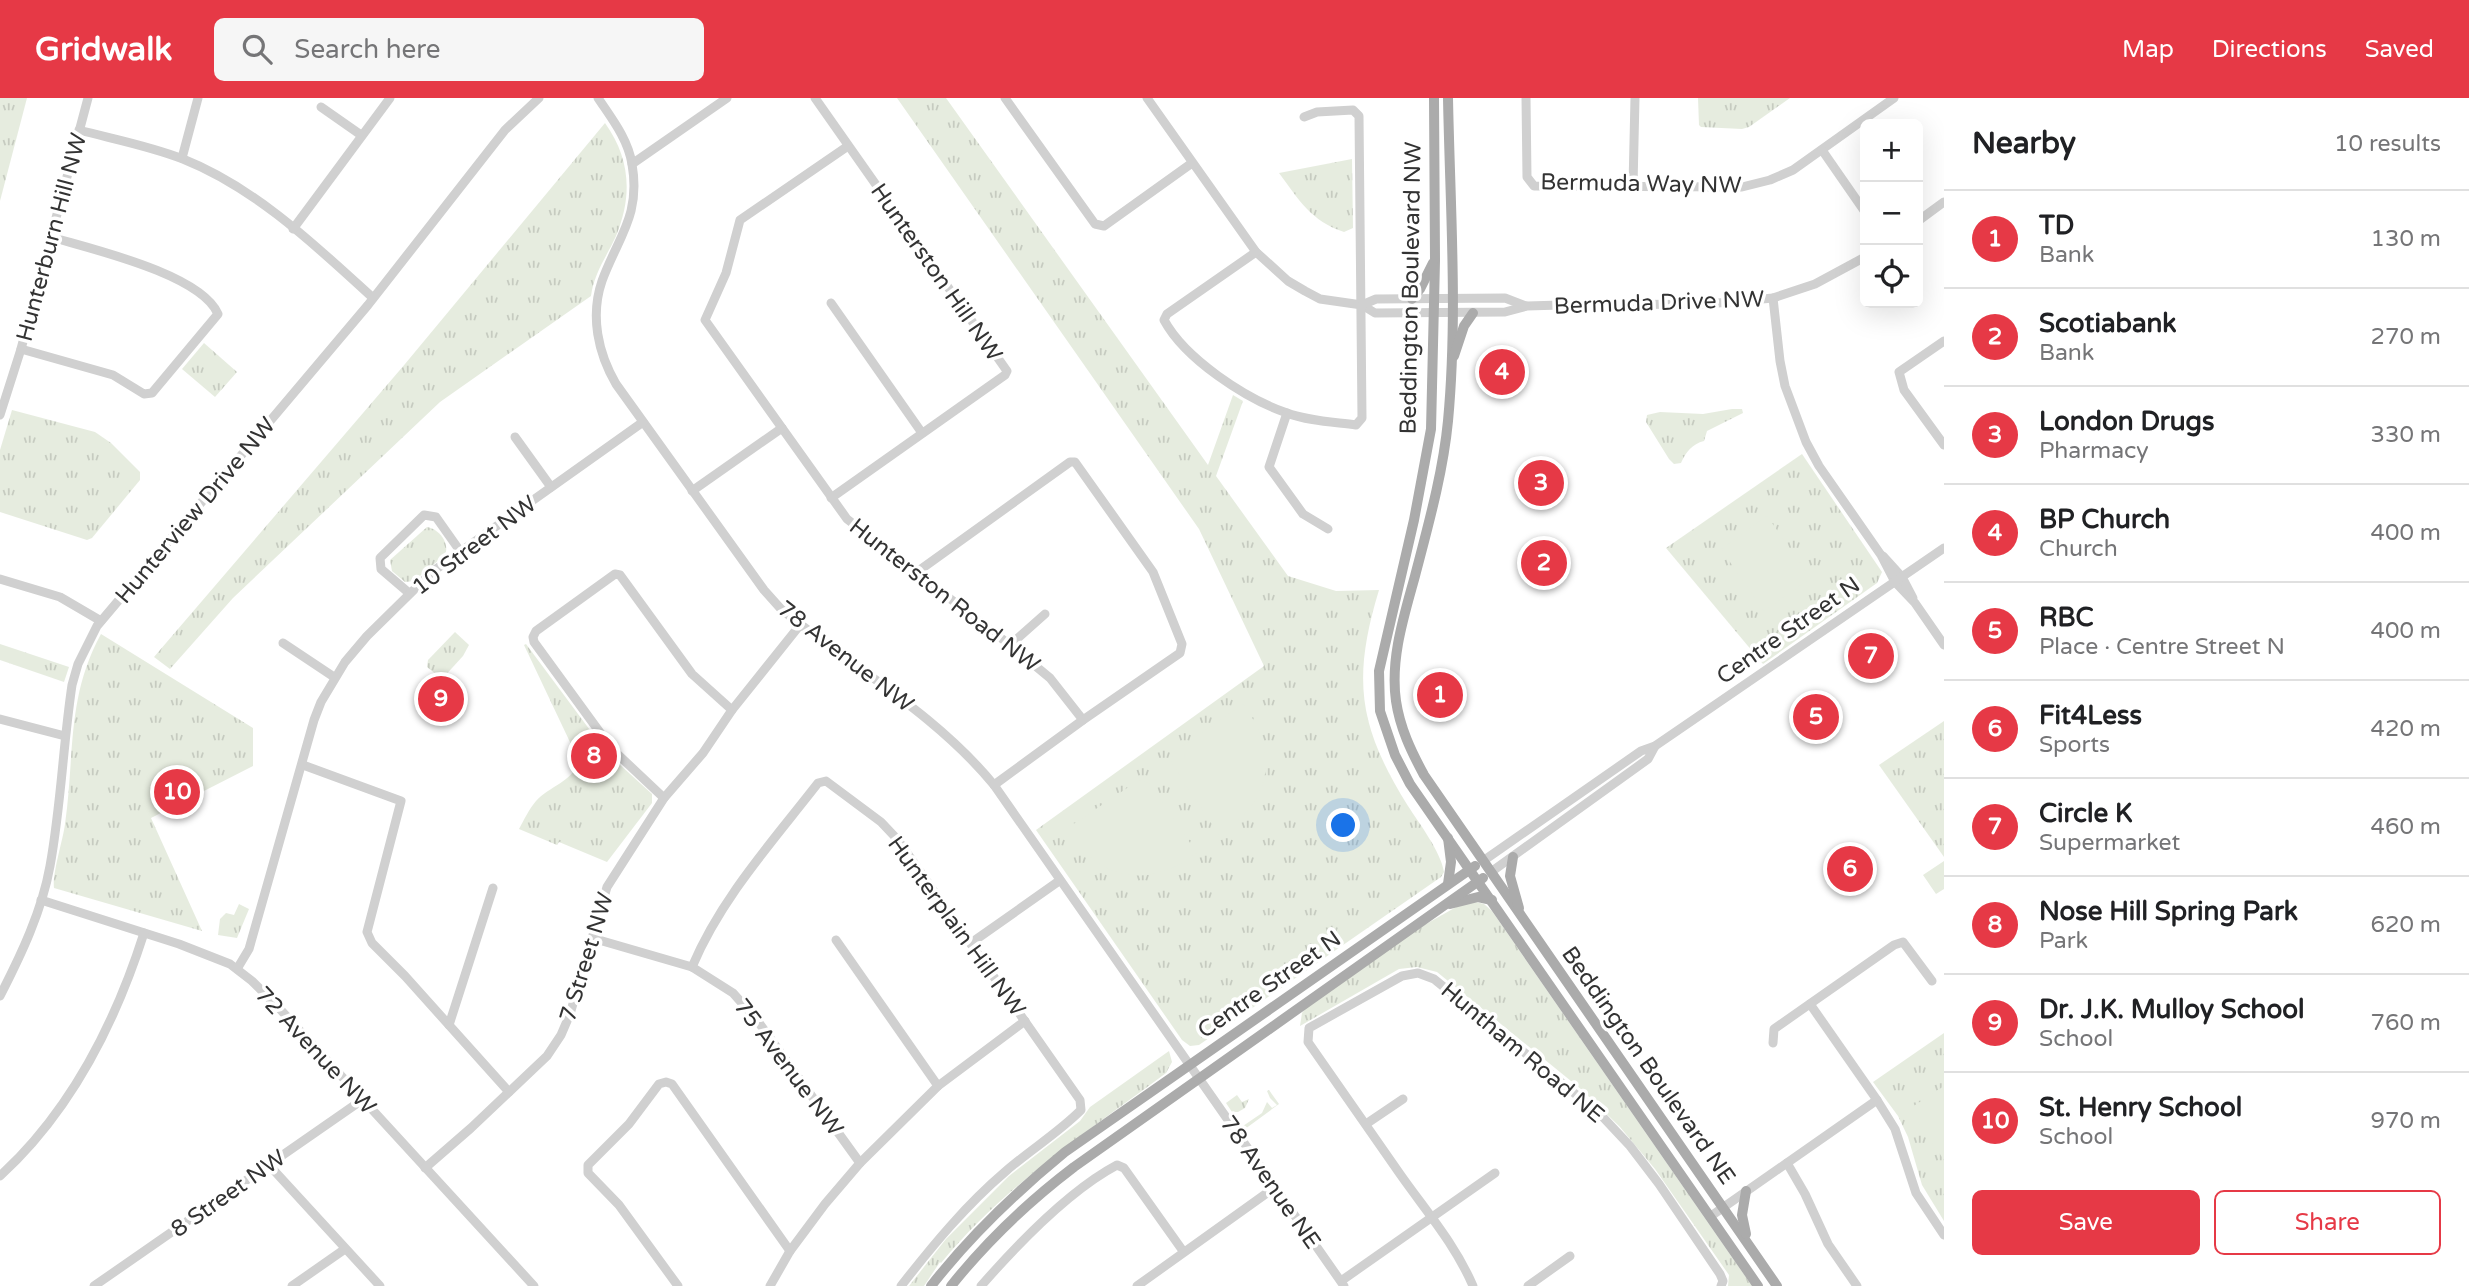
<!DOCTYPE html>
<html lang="en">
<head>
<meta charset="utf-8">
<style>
  :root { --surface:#fff; --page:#f6f6f6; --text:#202124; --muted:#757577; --line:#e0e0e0; --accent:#e63946 }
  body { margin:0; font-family:"Varela Round",sans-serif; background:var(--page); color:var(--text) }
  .controls { position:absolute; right:21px; top:21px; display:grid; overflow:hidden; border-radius:10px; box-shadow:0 7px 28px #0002 }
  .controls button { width:63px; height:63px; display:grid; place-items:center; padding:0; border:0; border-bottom:2px solid var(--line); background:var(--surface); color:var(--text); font:35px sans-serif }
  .you { position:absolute; left:1344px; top:728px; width:24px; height:24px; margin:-18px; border:5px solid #fff; border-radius:50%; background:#1a73e8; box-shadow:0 0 0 10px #1a73e833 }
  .badge { display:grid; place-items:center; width:46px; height:46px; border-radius:50%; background:var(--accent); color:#fff; font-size:23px; font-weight:700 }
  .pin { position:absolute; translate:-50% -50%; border:4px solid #fff; box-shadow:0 2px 7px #0006 }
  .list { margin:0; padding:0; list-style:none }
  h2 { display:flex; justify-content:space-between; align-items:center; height:91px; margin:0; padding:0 28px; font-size:30px }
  h2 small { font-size:23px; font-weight:400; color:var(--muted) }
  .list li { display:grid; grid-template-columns:46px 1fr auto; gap:21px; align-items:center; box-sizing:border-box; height:98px; padding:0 28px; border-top:2px solid var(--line) }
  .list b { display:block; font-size:26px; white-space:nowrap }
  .list p { margin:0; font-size:23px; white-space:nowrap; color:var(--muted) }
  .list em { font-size:23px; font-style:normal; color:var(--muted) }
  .actions { display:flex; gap:14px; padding:21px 28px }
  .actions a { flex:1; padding:16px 0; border:2px solid var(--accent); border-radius:10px; text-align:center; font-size:24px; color:var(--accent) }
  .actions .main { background:var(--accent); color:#fff }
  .icon { flex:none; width:38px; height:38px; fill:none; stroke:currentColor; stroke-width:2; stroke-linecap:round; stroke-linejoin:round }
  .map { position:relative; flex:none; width:1944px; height:1188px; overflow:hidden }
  header { display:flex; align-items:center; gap:42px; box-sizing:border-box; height:98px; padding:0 35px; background:var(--accent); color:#fff }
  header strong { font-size:33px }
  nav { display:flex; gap:38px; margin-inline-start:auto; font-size:24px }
  .search { width:490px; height:63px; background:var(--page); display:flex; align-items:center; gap:18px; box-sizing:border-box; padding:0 24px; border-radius:10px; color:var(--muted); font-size:26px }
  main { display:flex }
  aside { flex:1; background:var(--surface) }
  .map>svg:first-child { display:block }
  .grass { fill:url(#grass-tufts) }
  .pitch { fill:#e6ecdf }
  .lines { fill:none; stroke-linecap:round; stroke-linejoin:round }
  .minor { stroke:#d0d0d0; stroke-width:9 }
  .major { stroke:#ababab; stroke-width:10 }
  .labels { text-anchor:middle; stroke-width:7; stroke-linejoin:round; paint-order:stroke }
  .street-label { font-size:23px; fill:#333; stroke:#fff }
</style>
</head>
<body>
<header>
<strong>Gridwalk</strong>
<div class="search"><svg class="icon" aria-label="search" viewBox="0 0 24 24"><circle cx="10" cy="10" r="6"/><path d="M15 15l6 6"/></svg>Search here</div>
<nav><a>Map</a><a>Directions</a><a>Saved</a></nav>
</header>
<main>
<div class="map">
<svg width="1944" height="1188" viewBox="0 0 1944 1188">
  <defs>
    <pattern id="grass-tufts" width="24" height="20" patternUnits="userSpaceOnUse" patternTransform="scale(1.75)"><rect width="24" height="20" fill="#e6ecdf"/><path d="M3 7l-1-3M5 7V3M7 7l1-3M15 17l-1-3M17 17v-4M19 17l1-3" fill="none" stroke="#c6cbc0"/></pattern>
  </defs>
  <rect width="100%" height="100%" fill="#fff"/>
  <!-- grass -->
  <g class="grass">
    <path d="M0,0H27L0,103Z"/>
    <path d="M897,0H946L1208,367L1233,297L1243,303L1216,378L1288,478L1336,493L1379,492C1352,581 1358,628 1408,708C1419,725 1441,754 1444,774L1441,779L1199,947L1190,948L1182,942L1036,732L1264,568L1199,431Z"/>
    <path d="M1698,0H1790L1749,29L1742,31L1701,29L1699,27Z"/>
    <path d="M605,25C630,60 633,97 616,138C607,158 594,175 591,198L440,304L233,500L170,571L154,559L405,266Z"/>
    <path d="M1352,61L1353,130L1344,134C1311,123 1299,102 1279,75Z"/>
    <path d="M204,245L237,274L215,299L182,271Z"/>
    <path d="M1732,311H1742L1743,315L1707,333L1704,343C1692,346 1686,354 1681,365L1674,366L1669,361L1646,324L1647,317L1660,314L1703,316Z"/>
    <path d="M12,312L95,334L111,345L140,374V382L92,440L87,442L0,414V352Z"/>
    <path d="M1802,356L1882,474L1877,485L1763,566L1666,450Z"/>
    <path d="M427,429C439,431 450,445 445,457L414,483L405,484L392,473L390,462Z"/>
    <path d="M455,534L469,547L463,558L442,581L427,569L428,562Z"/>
    <path d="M101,536L253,630V668L151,720L202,833L54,790C52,776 63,742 65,726C75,657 66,600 101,536Z"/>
    <path d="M0,546L69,569L64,584L0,562Z"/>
    <path d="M526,546L607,655L652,696V705L607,764L559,744L557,747L519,731C524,722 529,711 536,703C549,688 577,682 578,661L524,547Z"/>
    <path d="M1944,623V759L1879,667Z"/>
    <path d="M1476,804L1484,806L1492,813L1752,1188H1728L1729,1177L1655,1071L1620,1029L1582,992L1437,874L1417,869L1399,871L1300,928L1302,915L1308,907L1419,830L1458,808Z"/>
    <path d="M239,806L249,811L237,840L218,837L220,821L226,815L234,817Z"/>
    <path d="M1944,935V1123L1922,1087L1908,1039L1898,1018L1873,984Z"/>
    <path d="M1169,953L1172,964L1166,975C1085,1036 1006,1086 941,1165L940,1164L924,1188H909L946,1141L1009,1078L1080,1023L1090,1009Z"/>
    <path d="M1269,992L1279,1006L1245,1031L1243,1028L1262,1015L1267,1004L1272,1010L1277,1007L1270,1000L1267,993Z"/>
    <path d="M1237,997L1242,1004L1249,1001L1245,1010L1238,1014H1232L1226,1005Z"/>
  </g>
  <!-- pitch -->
  <g class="pitch">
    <path d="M1767,418L1811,480L1764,513L1721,451Z"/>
    <path d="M1243,606C1280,656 1272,702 1219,737L1171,664L1174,654Z"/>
    <path d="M1139,682L1149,685L1197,755C1147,792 1100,783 1066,731Z"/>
    <path d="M1944,763V791L1936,796L1923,777Z"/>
    <path d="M1944,988V1062L1909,1011Z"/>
  </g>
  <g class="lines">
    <!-- minor -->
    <g class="minor">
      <path d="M598,0C612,21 628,41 632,66C641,118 618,139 602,183C590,218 598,255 616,286L764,492L781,511C852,569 936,616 994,687L1344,1188"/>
      <path d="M815,0L1007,273L1005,277L831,400"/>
      <path d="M1005,0L1095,126L1104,128L1192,65"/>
      <path d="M1147,0L1256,154L1288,183L1305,193L1320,201L1362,207L1375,215L1505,214L1527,208L1561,207L1707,206L1773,200L1815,186L1865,159"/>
      <path d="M1526,0L1527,79L1534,88L1742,89L1770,82L1793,72L1894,0"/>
      <path d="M321,9L361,37"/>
      <path d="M79,32C113,41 150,48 183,61C256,90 316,148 373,200"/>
      <path d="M848,48L740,122L726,175L705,222L847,421L1010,547L1050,580L1083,622"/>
      <path d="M1822,52L1865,114"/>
      <path d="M182,60L198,0"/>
      <path d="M632,66L727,0"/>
      <path d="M1633,88L1635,0"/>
      <path d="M1918,123L1944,104"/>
      <path d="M293,131L390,0"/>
      <path d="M1256,154L1167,216L1164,222C1185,261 1246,301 1287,315C1308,323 1334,324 1356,327L1362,320L1359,18L1353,12L1317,14L1304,19"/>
      <path d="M1773,200L1780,263L1785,288L1806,344L1819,368L1881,457L1895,484L1915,505L1944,547"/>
      <path d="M831,205L922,335"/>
      <path d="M1362,207L1376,201L1505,200L1526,208"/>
      <path d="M1944,243L1899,274L1904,292L1944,347"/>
      <path d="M21,251L113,277L144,296L152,295L218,216C201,176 91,151 51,139"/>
      <path d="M1287,315L1269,369L1303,416L1328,431"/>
      <path d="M0,317L21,251L88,0"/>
      <path d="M515,339L551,389"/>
      <path d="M692,393L782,330"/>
      <path d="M1883,458L1902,479L1913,500"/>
      <path d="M917,474L1070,364H1075L1153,474L1182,546L1180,555L1083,622L994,687"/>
      <path d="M0,481L60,499L101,523"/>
      <path d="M409,495L381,471L380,460L424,417L436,419L460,453"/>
      <path d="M283,545L334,579"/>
      <path d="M1010,547L1045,516"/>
      <path d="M0,621L65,638"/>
      <path d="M303,667L401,703L367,834L372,845L405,878L509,994"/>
      <path d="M664,700L612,651L534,544L533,539L536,533L615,476L620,477L692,576L732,612"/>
      <path d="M1483,763L1641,653L1655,648L1944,450"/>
      <path d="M1491,774L1648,661L1655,648"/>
      <path d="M41,802L179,846L230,866L252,883L279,910L534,1188"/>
      <path d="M592,840L692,869L733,895L757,922L860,1065"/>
      <path d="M836,842L938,988"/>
      <path d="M971,845L1059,783"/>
      <path d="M692,869C721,800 773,743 818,685L826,683L881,724L898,742L1080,1002L1081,1012C1058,1035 1030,1052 1006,1073C966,1107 933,1147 901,1188"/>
      <path d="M237,871L249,851L314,622L321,604L345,564L367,538L432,474L643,324"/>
      <path d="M0,898C21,857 42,813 50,768C61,708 63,647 72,587L78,566L97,528L368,207L505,32L539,0"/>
      <path d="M1810,906L1877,1002"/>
      <path d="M449,927L493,790"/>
      <path d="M1773,945L1774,931L1894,847L1903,844L1932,883"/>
      <path d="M1366,1026L1403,1001"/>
      <path d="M1787,1065L1805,1096L1828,1146L1857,1188"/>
      <path d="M269,1067L380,1188"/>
      <path d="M425,1070L471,1030L547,958L561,937L570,916L607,789L664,700L703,655L732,612L800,527"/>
      <path d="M0,1078C71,1013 115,926 144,835"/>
      <path d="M1711,1118L1877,1002L1895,1031L1916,1095L1944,1137"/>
      <path d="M1341,1183L1495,1075"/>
      <path d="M94,1188L362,1002"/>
      <path d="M292,1188L345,1151"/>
      <path d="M678,1188L619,1107L588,1075V1067L629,1026L659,986L666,984L672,986L790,1153"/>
      <path d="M770,1188L790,1153L825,1106L860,1065L938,988L1025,923"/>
      <path d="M981,1188C1016,1148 1070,1092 1117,1067L1124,1070L1183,1153"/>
      <path d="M1137,1188L1274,1090"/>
      <path d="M1473,1188C1455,1146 1426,1113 1400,1076C1369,1032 1339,988 1308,944L1309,930L1402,878L1418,875L1434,881L1600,1016L1630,1048L1659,1086L1720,1176L1723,1183L1721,1188"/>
      <path d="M1528,1188L1570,1158"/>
    </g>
    <!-- major -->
    <g class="major">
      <path d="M1434,0L1435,163L1431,331L1414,422L1379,573L1380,613L1395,657L1410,686L1758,1188"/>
      <path d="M1448,0C1450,107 1458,216 1448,323C1443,375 1428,428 1415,478C1404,518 1390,561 1396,603C1400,630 1411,653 1424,677L1777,1188"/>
      <path d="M1412,201L1420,191L1433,165"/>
      <path d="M1454,258L1464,228L1473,215"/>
      <path d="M1448,740L1451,764L1448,786"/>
      <path d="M1513,759L1510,778L1519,810"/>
      <path d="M1450,806L1478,799L1492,802"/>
      <path d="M1746,1136L1742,1117L1746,1093"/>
      <path d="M931,1188C971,1137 1015,1095 1065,1054L1475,768"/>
      <path d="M951,1188C987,1143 1028,1104 1074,1069L1483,780"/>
    </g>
  </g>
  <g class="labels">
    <!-- street labels -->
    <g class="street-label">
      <text transform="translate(1641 85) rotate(1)" y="8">Bermuda Way NW</text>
      <text transform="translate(51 139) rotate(-75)" y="8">Hunterburn Hill NW</text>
      <text transform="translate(937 174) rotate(55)" y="8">Hunterston Hill NW</text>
      <text transform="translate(1410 190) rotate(-89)" y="8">Beddington Boulevard NW</text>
      <text transform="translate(1659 204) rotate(-2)" y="8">Bermuda Drive NW</text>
      <text transform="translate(195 412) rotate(-50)" y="8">Hunterview Drive NW</text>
      <text transform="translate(474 447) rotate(-37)" y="8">10 Street NW</text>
      <text transform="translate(945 497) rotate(38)" y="8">Hunterston Road NW</text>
      <text transform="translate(1788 532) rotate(-35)" y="8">Centre Street N</text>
      <text transform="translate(846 558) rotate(38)" y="8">78 Avenue NW</text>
      <text transform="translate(957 828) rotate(54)" y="8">Hunterplain Hill NW</text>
      <text transform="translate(586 859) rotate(-73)" y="8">7 Street NW</text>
      <text transform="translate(1269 886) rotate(-35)" y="8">Centre Street N</text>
      <text transform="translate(316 952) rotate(47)" y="8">72 Avenue NW</text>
      <text transform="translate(1523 954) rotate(40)" y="8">Huntham Road NE</text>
      <text transform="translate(1649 967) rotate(55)" y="8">Beddington Boulevard NE</text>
      <text transform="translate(789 969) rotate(53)" y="8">75 Avenue NW</text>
      <text transform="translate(1271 1084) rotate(55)" y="8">78 Avenue NE</text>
      <text transform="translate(228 1095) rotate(-35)" y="8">8 Street NW</text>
    </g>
  </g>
</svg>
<div class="controls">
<button>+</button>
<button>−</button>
<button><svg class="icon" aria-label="locate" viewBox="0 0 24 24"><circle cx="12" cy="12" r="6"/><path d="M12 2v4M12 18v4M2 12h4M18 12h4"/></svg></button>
</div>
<div class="you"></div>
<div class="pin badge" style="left:1440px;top:597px">1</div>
<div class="pin badge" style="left:1544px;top:465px">2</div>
<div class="pin badge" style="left:1541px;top:385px">3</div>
<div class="pin badge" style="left:1502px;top:274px">4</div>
<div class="pin badge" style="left:1816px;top:619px">5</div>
<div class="pin badge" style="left:1850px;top:771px">6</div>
<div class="pin badge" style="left:1871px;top:558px">7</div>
<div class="pin badge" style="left:594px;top:658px">8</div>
<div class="pin badge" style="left:441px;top:601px">9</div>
<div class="pin badge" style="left:177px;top:694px">10</div>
</div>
<aside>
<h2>Nearby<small>10 results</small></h2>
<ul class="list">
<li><span class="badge">1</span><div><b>TD</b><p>Bank</p></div><em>130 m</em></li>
<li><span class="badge">2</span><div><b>Scotiabank</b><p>Bank</p></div><em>270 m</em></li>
<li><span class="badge">3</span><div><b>London Drugs</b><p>Pharmacy</p></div><em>330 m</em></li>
<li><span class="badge">4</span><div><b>BP Church</b><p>Church</p></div><em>400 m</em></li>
<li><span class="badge">5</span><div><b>RBC</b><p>Place · Centre Street N</p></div><em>400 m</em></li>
<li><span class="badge">6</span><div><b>Fit4Less</b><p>Sports</p></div><em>420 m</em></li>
<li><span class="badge">7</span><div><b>Circle K</b><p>Supermarket</p></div><em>460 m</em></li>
<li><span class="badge">8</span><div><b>Nose Hill Spring Park</b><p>Park</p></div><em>620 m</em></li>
<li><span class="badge">9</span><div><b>Dr. J.K. Mulloy School</b><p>School</p></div><em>760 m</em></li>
<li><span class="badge">10</span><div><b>St. Henry School</b><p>School</p></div><em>970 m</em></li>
</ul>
<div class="actions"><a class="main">Save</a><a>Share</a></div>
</aside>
</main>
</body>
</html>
